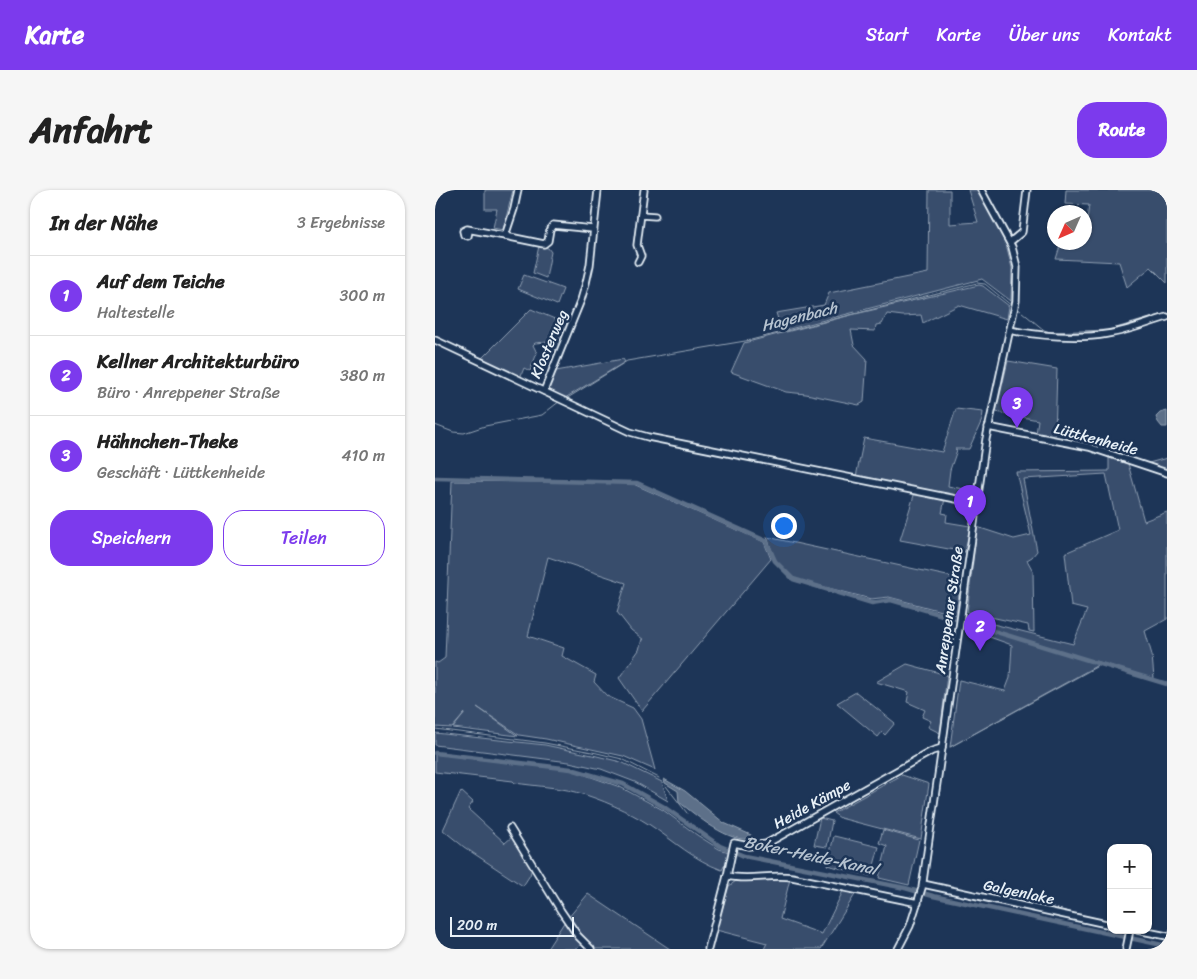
<!DOCTYPE html>
<html lang="de">
<head>
<meta charset="utf-8">
<style>
  :root { --surface:#fff; --page:#f6f6f6; --text:#222; --muted:#767676; --line:#e0e0e0; --accent:#7c3aed }
  body { margin:0; font-family:Sriracha,sans-serif; background:var(--page); color:var(--text) }
  .controls { position:absolute; right:15px; bottom:15px; display:grid; overflow:hidden; border-radius:10px; box-shadow:0 1px 4px #0004 }
  .controls button { width:45px; height:45px; display:grid; place-items:center; padding:0; border:0; border-bottom:1px solid var(--line); background:var(--surface); color:var(--text); font:25px sans-serif }
  .compass { position:absolute; left:612px; top:15px; width:45px; height:45px; border-radius:50%; background:var(--surface); box-shadow:0 1px 4px #0004; rotate:225deg }
  .scale { position:absolute; left:15px; bottom:12px; width:124px; box-sizing:border-box; padding-left:5px; border:2px solid #e8f1f8; border-top:0; font-size:14px; line-height:18px; white-space:nowrap; color:#e8f1f8; -webkit-text-stroke:4px #1d3557; paint-order:stroke }
  .you { position:absolute; left:348px; top:335px; width:18px; height:18px; margin:-12px; border:4px solid #fff; border-radius:50%; background:#1a73e8; box-shadow:0 0 0 8px #1a73e833 }
  .badge { display:grid; place-items:center; width:32px; height:32px; border-radius:50%; background:var(--accent); color:#fff; font-size:16px; font-weight:700 }
  .pin { position:absolute; translate:-50% -41px; filter:drop-shadow(0 1px 2px #0008) }
  .pin::after { content:''; position:absolute; top:26px; width:18px; height:15px; background:inherit; clip-path:polygon(0 0,100% 0,50% 100%) }
  .list { margin:0; padding:0; list-style:none }
  h2 { display:flex; justify-content:space-between; align-items:center; height:65px; margin:0; padding:0 20px; font-size:21px }
  h2 small { font-size:16px; font-weight:400; color:var(--muted) }
  .list li { display:grid; grid-template-columns:32px 1fr auto; gap:15px; align-items:center; box-sizing:border-box; height:80px; padding:0 20px; border-top:1px solid var(--line) }
  .list b { display:block; font-size:19px; white-space:nowrap }
  .list p { margin:0; font-size:16px; white-space:nowrap; color:var(--muted) }
  .list em { font-size:16px; font-style:normal; color:var(--muted) }
  .actions { display:flex; gap:10px; padding:15px 20px }
  .actions a { flex:1; padding:11px 0; border:1px solid var(--accent); border-radius:20px; text-align:center; font-size:18px; color:var(--accent) }
  .actions .main { background:var(--accent); color:#fff }
  .map { position:relative; flex:none; width:732px; height:759px; overflow:hidden; border-radius:20px }
  header { display:flex; align-items:center; gap:30px; box-sizing:border-box; height:70px; padding:0 25px; background:var(--accent); color:#fff }
  header strong { font-size:24px }
  nav { display:flex; gap:28px; margin-inline-start:auto; font-size:18px }
  .intro { display:flex; align-items:center; justify-content:space-between; box-sizing:border-box; height:120px; padding:0 30px }
  h1 { margin:0; font-size:35px }
  .button { padding:12px 22px; border-radius:20px; background:var(--accent); color:#fff; font-size:18px; font-weight:700 }
  main { display:flex; gap:30px; padding:0 30px }
  aside { flex:1; background:var(--surface); border-radius:20px; box-shadow:0 1px 4px #0004 }
  .map>svg:first-child { display:block }
  .green { fill:#374d6c; stroke:#909fb2 }
  .water { fill:#5d7089; stroke:#95a4b5 }
  .lines { fill:none; stroke-linecap:round; stroke-linejoin:round }
  .stream { stroke:#95a4b5; stroke-width:1 }
  .canal { stroke:#5d7089; stroke-width:4.5 }
  .minor-casing { stroke:#e8f1f8; stroke-width:9 }
  .minor { stroke:#1d3557; stroke-width:5.5 }
  .labels { text-anchor:middle; stroke-width:5; stroke-linejoin:round; paint-order:stroke }
  .street-label { font-size:15px; fill:#e8f1f8; stroke:#1d3557 }
  .water-label { font-size:16px; font-style:italic; fill:#b7c4d1; stroke:#1d3557 }
</style>
</head>
<body>
<header>
<strong>Karte</strong>
<nav><a>Start</a><a>Karte</a><a>Über uns</a><a>Kontakt</a></nav>
</header>
<div class="intro"><h1>Anfahrt</h1><a class="button">Route</a></div>
<main>
<aside>
<h2>In der Nähe<small>3 Ergebnisse</small></h2>
<ul class="list">
<li><span class="badge">1</span><div><b>Auf dem Teiche</b><p>Haltestelle</p></div><em>300 m</em></li>
<li><span class="badge">2</span><div><b>Kellner Architekturbüro</b><p>Büro · Anreppener Straße</p></div><em>380 m</em></li>
<li><span class="badge">3</span><div><b>Hähnchen-Theke</b><p>Geschäft · Lüttkenheide</p></div><em>410 m</em></li>
</ul>
<div class="actions"><a class="main">Speichern</a><a>Teilen</a></div>
</aside>
<div class="map">
<svg width="732" height="759" viewBox="0 0 732 759">
  <rect width="100%" height="100%" fill="#1d3557"/>
  <filter id="ink" filterUnits="userSpaceOnUse"><feTurbulence type="fractalNoise" baseFrequency=".02" numOctaves="2"/><feDisplacementMap in="SourceGraphic" scale="10" xChannelSelector="R" yChannelSelector="G"/><feConvolveMatrix kernelMatrix="1 2 1 2 8 2 1 2 1" color-interpolation-filters="sRGB"/></filter>
  <g filter="url(#ink)">
    <!-- green -->
    <g class="green">
      <path d="M50,0H78L68,40L58,38L62,19H50Z"/>
      <path d="M494,0H515V34L543,32L533,0H543L571,54L577,78L576,111L547,89L347,141L341,123L389,115L394,103L493,83Z"/>
      <path d="M631,0H732V93L716,77L692,97L684,72L621,69L626,53L650,52V30H652L654,15L630,14Z"/>
      <path d="M104,56L113,58L116,62L111,88L98,83Z"/>
      <path d="M89,85L128,99L122,115L83,99Z"/>
      <path d="M544,95L548,96L574,116L572,129L524,115L488,133L486,125L468,126L452,124L447,134L441,135L440,141L416,140L419,155L432,169L429,212L424,215L371,204L351,202L296,182L309,153L416,125Z"/>
      <path d="M96,119L134,135L123,162L112,152L100,153L98,155L102,163L95,181L89,178L85,188L47,168Z"/>
      <path d="M188,169L190,172L130,208L113,199V196L121,181Z"/>
      <path d="M573,171L622,179L620,247L601,244L603,230L561,222Z"/>
      <path d="M521,219L548,222L547,230L534,259H520L522,260L515,280L513,296L538,301L537,309L421,287L429,248L507,262Z"/>
      <path d="M674,264L692,270L709,331L732,322V429L710,441L717,465L719,489L664,472L661,476L515,557L524,490L570,501L575,488L577,455L532,439L534,428L638,454L652,420L636,416L630,363L683,340L671,284L588,289L602,361L597,367L592,370L598,381L599,442L594,441L593,435L532,422L542,337L579,349L596,345L581,282L674,281Z"/>
      <path d="M732,268V281L710,274Z"/>
      <path d="M17,291L196,293L329,352L336,369L207,521L184,488L204,460L207,449L209,450L196,440L182,422L191,393L113,367L93,446L129,458L127,466L161,485L159,492L172,506L198,518L206,529L220,580L188,566L111,549L84,545L42,517L83,546L18,538L30,523L17,538L0,537V472L3,473L10,468Z"/>
      <path d="M480,302L510,308L507,323L512,324L511,332L535,336L530,362L465,350Z"/>
      <path d="M332,347L526,389L521,425L454,407L436,409L359,389L340,369Z"/>
      <path d="M472,474L512,485L505,543L493,537L496,531L487,527L490,520L472,512L474,502L441,492Z"/>
      <path d="M421,502L460,533L450,545L447,542L443,547L402,513Z"/>
      <path d="M0,543L110,555L162,566L186,572L227,592L233,611L200,592L166,579L134,572L0,555Z"/>
      <path d="M0,564L136,580L185,597L228,620L262,645L284,659L294,662L290,676H289L287,680C259,670 239,651 215,635C193,621 166,609 141,602C122,597 100,596 80,593L78,591L0,582Z"/>
      <path d="M467,585L494,594L486,649L405,628L398,623Z"/>
      <path d="M26,601L38,612L33,619L70,653L78,646L97,678L95,685L88,696L29,657L8,640Z"/>
      <path d="M385,628L397,631L392,657L379,655Z"/>
      <path d="M448,640L484,650L474,695L444,688L452,656L444,653Z"/>
      <path d="M399,646L444,657L436,686L392,675Z"/>
      <path d="M355,689L345,729L387,744L408,701L421,703L386,759H329L332,753L281,740L294,696L301,691Z"/>
      <path d="M153,704L235,759H158L145,745L133,728Z"/>
      <path d="M130,731L146,753L142,759H112Z"/>
    </g>
    <!-- water -->
    <g class="water">
      <path d="M732,221V237H727L723,232L721,227L725,223Z"/>
      <path d="M229,589L250,601L289,633L316,645L317,648C295,655 261,625 244,612L243,601L230,593Z"/>
    </g>
    <g class="lines">
      <!-- stream -->
      <g class="stream">
        <path d="M581,117L609,140L615,142L674,140L732,123"/>
        <path d="M131,209L192,171L316,150L542,93L550,94L577,116"/>
        <path d="M0,235L18,242L29,243L50,236L107,225L125,211"/>
        <path d="M0,539L110,553L162,563L187,569L224,588"/>
        <path d="M515,557L661,477"/>
        <path d="M231,596L252,623"/>
      </g>
      <!-- canal -->
      <g class="canal">
        <path d="M0,288L202,293L331,351L340,371L358,389L437,413L456,410L525,430"/>
        <path d="M532,433L656,471"/>
        <path d="M659,472L732,494"/>
        <path d="M0,563L136,579L188,594L229,617L285,656L309,666L470,698L498,706L732,756"/>
      </g>
      <!-- minor casing -->
      <g class="minor-casing">
        <g id="minor">
          <path d="M206,25L220,26"/>
          <path d="M34,41L33,46L29,45L28,41L32,39L70,46L79,19L83,0"/>
          <path d="M70,46L109,54L113,51L115,39L118,35L158,39"/>
          <path d="M575,52L587,42L592,0"/>
          <path d="M203,72L206,66L202,55L209,0"/>
          <path d="M575,140C601,146 645,149 672,144C693,141 712,133 732,127"/>
          <path d="M0,150L195,242L213,247L541,313"/>
          <path d="M109,201L146,110L151,93L155,75L163,0"/>
          <path d="M553,237L654,257L732,283"/>
          <path d="M75,638L126,721L143,746L156,759"/>
          <path d="M488,694L676,735"/>
          <path d="M483,713L357,687C335,684 314,691 292,686L299,653L314,656L331,654L497,561L507,558"/>
          <path d="M702,740L732,746"/>
          <path d="M273,759L292,686"/>
          <path d="M463,759L475,736L487,698L551,249L581,111L582,77L577,57L546,0"/>
          <path d="M691,759L695,740"/>
        </g>
      </g>
      <!-- minor -->
      <use href="#minor" class="minor"/>
    </g>
  </g>
  <g class="labels">
    <!-- street labels -->
    <g class="street-label">
      <text transform="translate(114 154) rotate(-67)" y="5">Klosterweg</text>
      <text transform="translate(661 249) rotate(15)" y="5">Lüttkenheide</text>
      <text transform="translate(514 420) rotate(-82)" y="5">Anreppener Straße</text>
      <text transform="translate(377 614) rotate(-29)" y="5">Heide Kämpe</text>
      <text transform="translate(584 702) rotate(12)" y="5">Galgenlake</text>
    </g>
    <!-- water labels -->
    <g class="water-label">
      <text transform="translate(364 126) rotate(-14)" y="6">Hagenbach</text>
      <text transform="translate(376 665) rotate(12)" y="6">Boker-Heide-Kanal</text>
    </g>
  </g>
</svg>
<div class="controls">
<button>+</button>
<button>−</button>
</div>
<svg class="compass" viewBox="-18 -18 36 36"><path d="M0-13l5 13h-10z" fill="#e53935"/><path d="M0 13l5-13h-10z" fill="#767676"/></svg>
<div class="scale">200 m</div>
<div class="you"></div>
<div class="pin badge" style="left:535px;top:336px">1</div>
<div class="pin badge" style="left:545px;top:461px">2</div>
<div class="pin badge" style="left:582px;top:238px">3</div>
</div>
</main>
</body>
</html>
